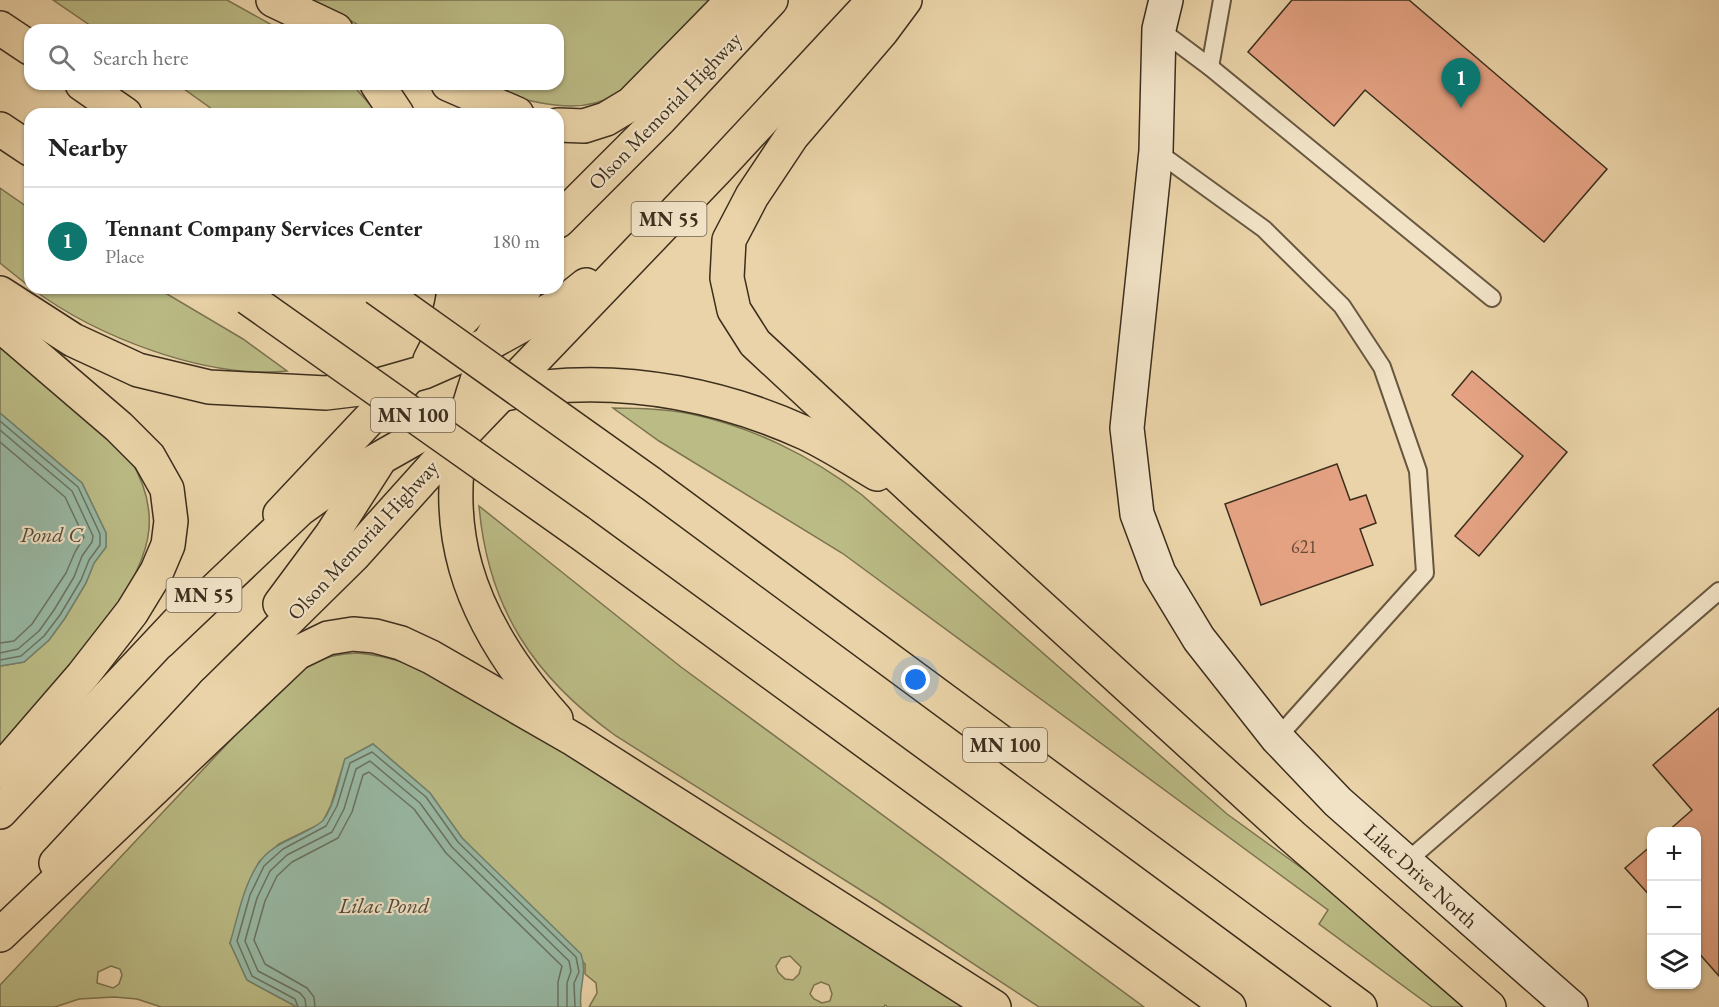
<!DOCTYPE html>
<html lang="en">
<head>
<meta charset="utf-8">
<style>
  :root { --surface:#fff; --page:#f2f2f2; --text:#222; --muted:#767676; --line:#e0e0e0; --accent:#0f766e }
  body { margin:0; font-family:"EB Garamond",serif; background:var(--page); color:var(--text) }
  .controls { position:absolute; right:18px; bottom:18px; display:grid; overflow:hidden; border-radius:12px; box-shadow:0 2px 4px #0004 }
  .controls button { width:54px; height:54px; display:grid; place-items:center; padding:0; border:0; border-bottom:2px solid var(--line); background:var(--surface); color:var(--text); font:30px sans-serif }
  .you { position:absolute; left:916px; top:680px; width:21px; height:21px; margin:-15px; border:4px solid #fff; border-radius:50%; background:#1a73e8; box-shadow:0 0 0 9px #1a73e833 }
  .badge { display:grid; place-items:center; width:39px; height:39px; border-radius:50%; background:var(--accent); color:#fff; font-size:20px; font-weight:700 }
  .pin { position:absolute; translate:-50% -50px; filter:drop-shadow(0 2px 3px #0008) }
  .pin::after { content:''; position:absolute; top:32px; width:21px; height:18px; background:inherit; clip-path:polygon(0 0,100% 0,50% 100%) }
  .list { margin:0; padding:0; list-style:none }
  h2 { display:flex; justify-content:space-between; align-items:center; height:78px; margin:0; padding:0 24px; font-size:26px }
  h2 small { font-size:20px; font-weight:400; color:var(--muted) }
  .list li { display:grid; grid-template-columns:39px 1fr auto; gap:18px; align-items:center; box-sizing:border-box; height:108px; padding:0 24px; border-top:2px solid var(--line) }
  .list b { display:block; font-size:22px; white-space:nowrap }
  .list p { margin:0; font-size:20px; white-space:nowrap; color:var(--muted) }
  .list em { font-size:20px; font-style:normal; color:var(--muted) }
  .icon { flex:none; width:33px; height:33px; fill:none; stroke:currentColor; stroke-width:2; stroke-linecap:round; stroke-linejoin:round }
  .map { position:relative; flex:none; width:1719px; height:1007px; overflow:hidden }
  .search { position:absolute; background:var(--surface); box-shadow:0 2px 4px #0004; left:24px; top:24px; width:540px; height:66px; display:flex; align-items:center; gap:15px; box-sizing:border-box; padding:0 21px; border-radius:18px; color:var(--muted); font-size:22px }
  .panel { position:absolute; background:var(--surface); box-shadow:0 2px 4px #0004; left:24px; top:108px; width:540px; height:186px; border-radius:18px }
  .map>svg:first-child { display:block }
  .green { fill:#bbbb85; stroke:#7c7451; stroke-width:1.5; fill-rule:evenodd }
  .water { fill:#98b8a4; stroke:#73816e; stroke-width:1.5 }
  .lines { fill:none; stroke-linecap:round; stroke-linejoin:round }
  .shore { stroke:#6a7360; stroke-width:1.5 }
  .building { fill:#e4a283; stroke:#3c2e1d; stroke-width:1.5 }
  .lane-casing { stroke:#685740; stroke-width:20 }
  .secondary-casing { stroke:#3c2e1d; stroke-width:36 }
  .primary-casing { stroke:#3c2e1d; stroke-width:36 }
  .highway-casing { stroke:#3c2e1d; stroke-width:36 }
  .lane { stroke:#f1e2c6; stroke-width:16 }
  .secondary { stroke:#f1e2c6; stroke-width:33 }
  .primary { stroke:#ead3a8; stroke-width:33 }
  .highway { stroke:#ead3a8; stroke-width:33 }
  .highway-bridge-casing { stroke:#3c2e1d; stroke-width:36; stroke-linecap:butt }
  .highway-bridge { stroke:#ead3a8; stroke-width:33 }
  .labels { text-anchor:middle; stroke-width:4.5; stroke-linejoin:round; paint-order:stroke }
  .number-label { font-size:18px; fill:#664b36 }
  .shield { fill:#f1e2c6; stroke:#726450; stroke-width:1.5 }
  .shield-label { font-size:20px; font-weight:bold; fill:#3c2e1d }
  .street-label { font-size:21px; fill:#3c2e1d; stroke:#f1e2c6 }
  .water-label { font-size:22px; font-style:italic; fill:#4e4a38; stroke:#f1e2c6 }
</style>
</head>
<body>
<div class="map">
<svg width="1719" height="1007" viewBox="0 0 1719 1007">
  <rect width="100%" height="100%" fill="#ead3a8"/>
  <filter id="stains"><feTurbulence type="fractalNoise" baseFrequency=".00333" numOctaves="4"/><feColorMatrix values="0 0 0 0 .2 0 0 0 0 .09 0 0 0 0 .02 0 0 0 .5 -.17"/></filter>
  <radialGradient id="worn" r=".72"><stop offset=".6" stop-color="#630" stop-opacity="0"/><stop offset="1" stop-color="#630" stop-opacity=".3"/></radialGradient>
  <!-- green -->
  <g class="green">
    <path d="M53,0H227L281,30H97Z"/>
    <path d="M311,0H713C697,17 681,34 665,50C631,86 608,112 555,105C527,102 501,93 474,84H558V30H368Z"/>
    <path d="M177,84H352L378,114H219Z"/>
    <path d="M0,188L30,209V287L0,263Z"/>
    <path d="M31,288H157L243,339L287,371C205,379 97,337 31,288Z"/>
    <path d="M0,343L130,459C143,480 151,503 149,529C143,598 45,697 0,751V666L24,662L49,640L65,618L86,583L94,563L106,547V533L82,483L0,413Z"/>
    <path d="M613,408C639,408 666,409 691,414C753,427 813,457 862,495L1227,814L1350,903L1477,1007H1432L1319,924L1328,910L842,553L659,441Z"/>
    <path d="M479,506L681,667L1144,1007H1039L878,901L616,736C534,677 488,609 479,506Z"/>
    <path d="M357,653C394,656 426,670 459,685L973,1007H888L885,1005L884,1007H589L597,993L596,983L585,974V964L462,838L430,793L373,744L345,759L331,805L322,823L279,844L259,862L230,943L247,980L297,1007H161L137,999L114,997L79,999L55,1007H0V985L276,692C303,668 319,654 357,653ZM790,956L801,967L799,974L793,980L785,979L778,972L776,966L781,958ZM111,966L120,969L122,975L119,984L113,988L97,983L98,972ZM821,982L829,985L832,994L830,1001L822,1003L814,999L810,994L814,985Z"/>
  </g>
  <!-- water -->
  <g class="water">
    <path d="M0,413L82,483L106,533V547L94,563L86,583L65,618L49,640L24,662L0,666Z"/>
    <path d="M373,744L430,793L462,838L581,954C588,973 578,988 581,1007H297L247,980L230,943C238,916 243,887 258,864C273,841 300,838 320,823C333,814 340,774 345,759Z"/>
  </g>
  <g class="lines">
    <!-- shore -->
    <g class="shore">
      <path d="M0,421L78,487L100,534V545L89,560L81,580L60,615L44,636L21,656L0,660"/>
      <path d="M0,430L72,491L93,536L92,542L82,556L74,577L54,610L39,631L18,649L0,653"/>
      <path d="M0,442L65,497L84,537L75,552L66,573L32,624L14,641L0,643"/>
      <path d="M298,1007L295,999L252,976L237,941L250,895L264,866L283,849L326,826L337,806L350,763L372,752L426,797L458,842L576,957L579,972L574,983L575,1007"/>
      <path d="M306,1007L305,999L300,993L258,971L245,941L257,898L270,871L287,855L332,832L344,809L356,769L370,761L420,803L452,847L569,961L571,971L567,983V1007"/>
      <path d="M315,1007L314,997L307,988L265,964L254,940L265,901L277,876L292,862L338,838L352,812L363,775L369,772L414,809L446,853L562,966L558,982V1007"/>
    </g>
  </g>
  <!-- building -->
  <g class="building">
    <path d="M1292,0H1409L1607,169L1544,242L1365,90L1334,126L1248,52Z"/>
    <path d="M1472,371L1567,452L1479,556L1455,536L1523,456L1452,395Z"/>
    <path d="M1337,464L1350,500L1366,495L1376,523L1360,529L1373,565L1261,605L1225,504Z"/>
    <path d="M1719,708V976L1696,950V832H1667L1692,810L1653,765Z"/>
    <path d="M1652,845V898L1625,868Z"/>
  </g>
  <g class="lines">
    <!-- lane casing -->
    <g class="lane-casing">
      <g id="lane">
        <path d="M1159,29L1210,67L1492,298"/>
        <path d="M1210,67L1222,0"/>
        <path d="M1156,151L1264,229L1342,306L1382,367L1418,471L1425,573L1277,738"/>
        <path d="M1406,862L1719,591"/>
      </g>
    </g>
    <!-- secondary casing -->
    <g class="secondary-casing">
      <path id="secondary" d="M1166,0L1159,29L1156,151L1127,428L1137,514L1159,573L1199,639L1277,738L1338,802L1571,1007"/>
    </g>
    <!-- primary casing -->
    <g class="primary-casing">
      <g id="primary">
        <path d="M280,514L408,378"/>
        <path d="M0,812L179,621"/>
        <path d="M56,863L214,693"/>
      </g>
    </g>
    <!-- highway casing -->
    <g class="highway-casing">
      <g id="highway">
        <path d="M273,0L336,30"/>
        <path d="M905,0L882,31L792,136L752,196L729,240L727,278L734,310L755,343L925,501L1292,836L1489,1007"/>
        <path d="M0,28L30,48"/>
        <path d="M82,84L125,114"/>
        <path d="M377,84L397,114"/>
        <path d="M448,84L517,114"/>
        <path d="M558,125L584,126L606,119L631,104L733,0"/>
        <path d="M0,129L30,149"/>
        <path d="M558,221L661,118L771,0"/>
        <path d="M525,288C512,305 500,322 490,341C483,357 479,376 473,393C431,523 468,620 556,719"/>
        <path d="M0,293L73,340L138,370L209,387L326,393L368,388L424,372L490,343L566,301L586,285"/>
        <path d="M0,325L119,427L149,457L167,489L171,521L168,545L157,571L132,612L83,675L0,771"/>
        <path d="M446,337L492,288"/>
        <path d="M430,360C442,337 452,314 454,288"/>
        <path d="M500,395C515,392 530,388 545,387C633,378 724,396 805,433C829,444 853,460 877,474"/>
        <path d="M650,483L1360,1007"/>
        <path d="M579,532L1229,1007"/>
        <path d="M280,604L332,534L378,462"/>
        <path d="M160,642L300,509L338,482L456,415"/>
        <path d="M214,693L354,555L461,436L716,170L874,0"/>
        <path d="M0,935L297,653L328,638L353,634L375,636L401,643L431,657L575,740L994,1007"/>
      </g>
    </g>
    <!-- lane -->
    <use href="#lane" class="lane"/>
    <!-- secondary -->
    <use href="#secondary" class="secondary"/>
    <!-- primary -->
    <use href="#primary" class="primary"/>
    <!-- highway -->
    <use href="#highway" class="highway"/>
    <!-- highway-bridge casing -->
    <g class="highway-bridge-casing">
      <g id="highway-bridge">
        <path d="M376,288L650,483"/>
        <path d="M248,298L579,532"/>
      </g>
    </g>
    <!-- highway-bridge -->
    <use href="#highway-bridge" class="highway-bridge"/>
  </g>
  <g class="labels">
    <!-- number labels -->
    <g class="number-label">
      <text x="1304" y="553">621</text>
    </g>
    <!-- shield labels -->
    <g class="shield">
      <rect x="631.5" y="202" width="75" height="34" rx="4.5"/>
      <rect x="371" y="398" width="84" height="34" rx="4.5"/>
      <rect x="166.5" y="578" width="75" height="34" rx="4.5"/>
      <rect x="963" y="728" width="84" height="34" rx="4.5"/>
    </g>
    <g class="shield-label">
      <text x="669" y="226">MN 55</text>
      <text x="413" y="422">MN 100</text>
      <text x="204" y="602">MN 55</text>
      <text x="1005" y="752">MN 100</text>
    </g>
    <!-- street labels -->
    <g class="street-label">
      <text transform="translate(665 111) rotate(-46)" y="7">Olson Memorial Highway</text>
      <text transform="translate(363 540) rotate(-47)" y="7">Olson Memorial Highway</text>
      <text transform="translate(1421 876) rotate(42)" y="7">Lilac Drive North</text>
    </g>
    <!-- water labels -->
    <g class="water-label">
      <text x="51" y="542">Pond C</text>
      <text x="384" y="913">Lilac Pond</text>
    </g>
  </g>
  <rect width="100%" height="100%" filter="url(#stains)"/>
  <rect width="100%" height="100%" fill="url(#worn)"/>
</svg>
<div class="controls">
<button>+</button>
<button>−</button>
<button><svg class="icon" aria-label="layers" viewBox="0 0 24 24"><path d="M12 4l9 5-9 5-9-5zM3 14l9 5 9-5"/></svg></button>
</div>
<div class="you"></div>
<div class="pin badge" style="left:1461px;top:108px">1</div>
<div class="search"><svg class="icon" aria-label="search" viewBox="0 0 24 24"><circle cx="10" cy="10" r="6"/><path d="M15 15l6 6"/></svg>Search here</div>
<section class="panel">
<h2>Nearby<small></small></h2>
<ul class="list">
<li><span class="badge">1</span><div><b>Tennant Company Services Center</b><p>Place</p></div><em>180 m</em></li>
</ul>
</section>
</div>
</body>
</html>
